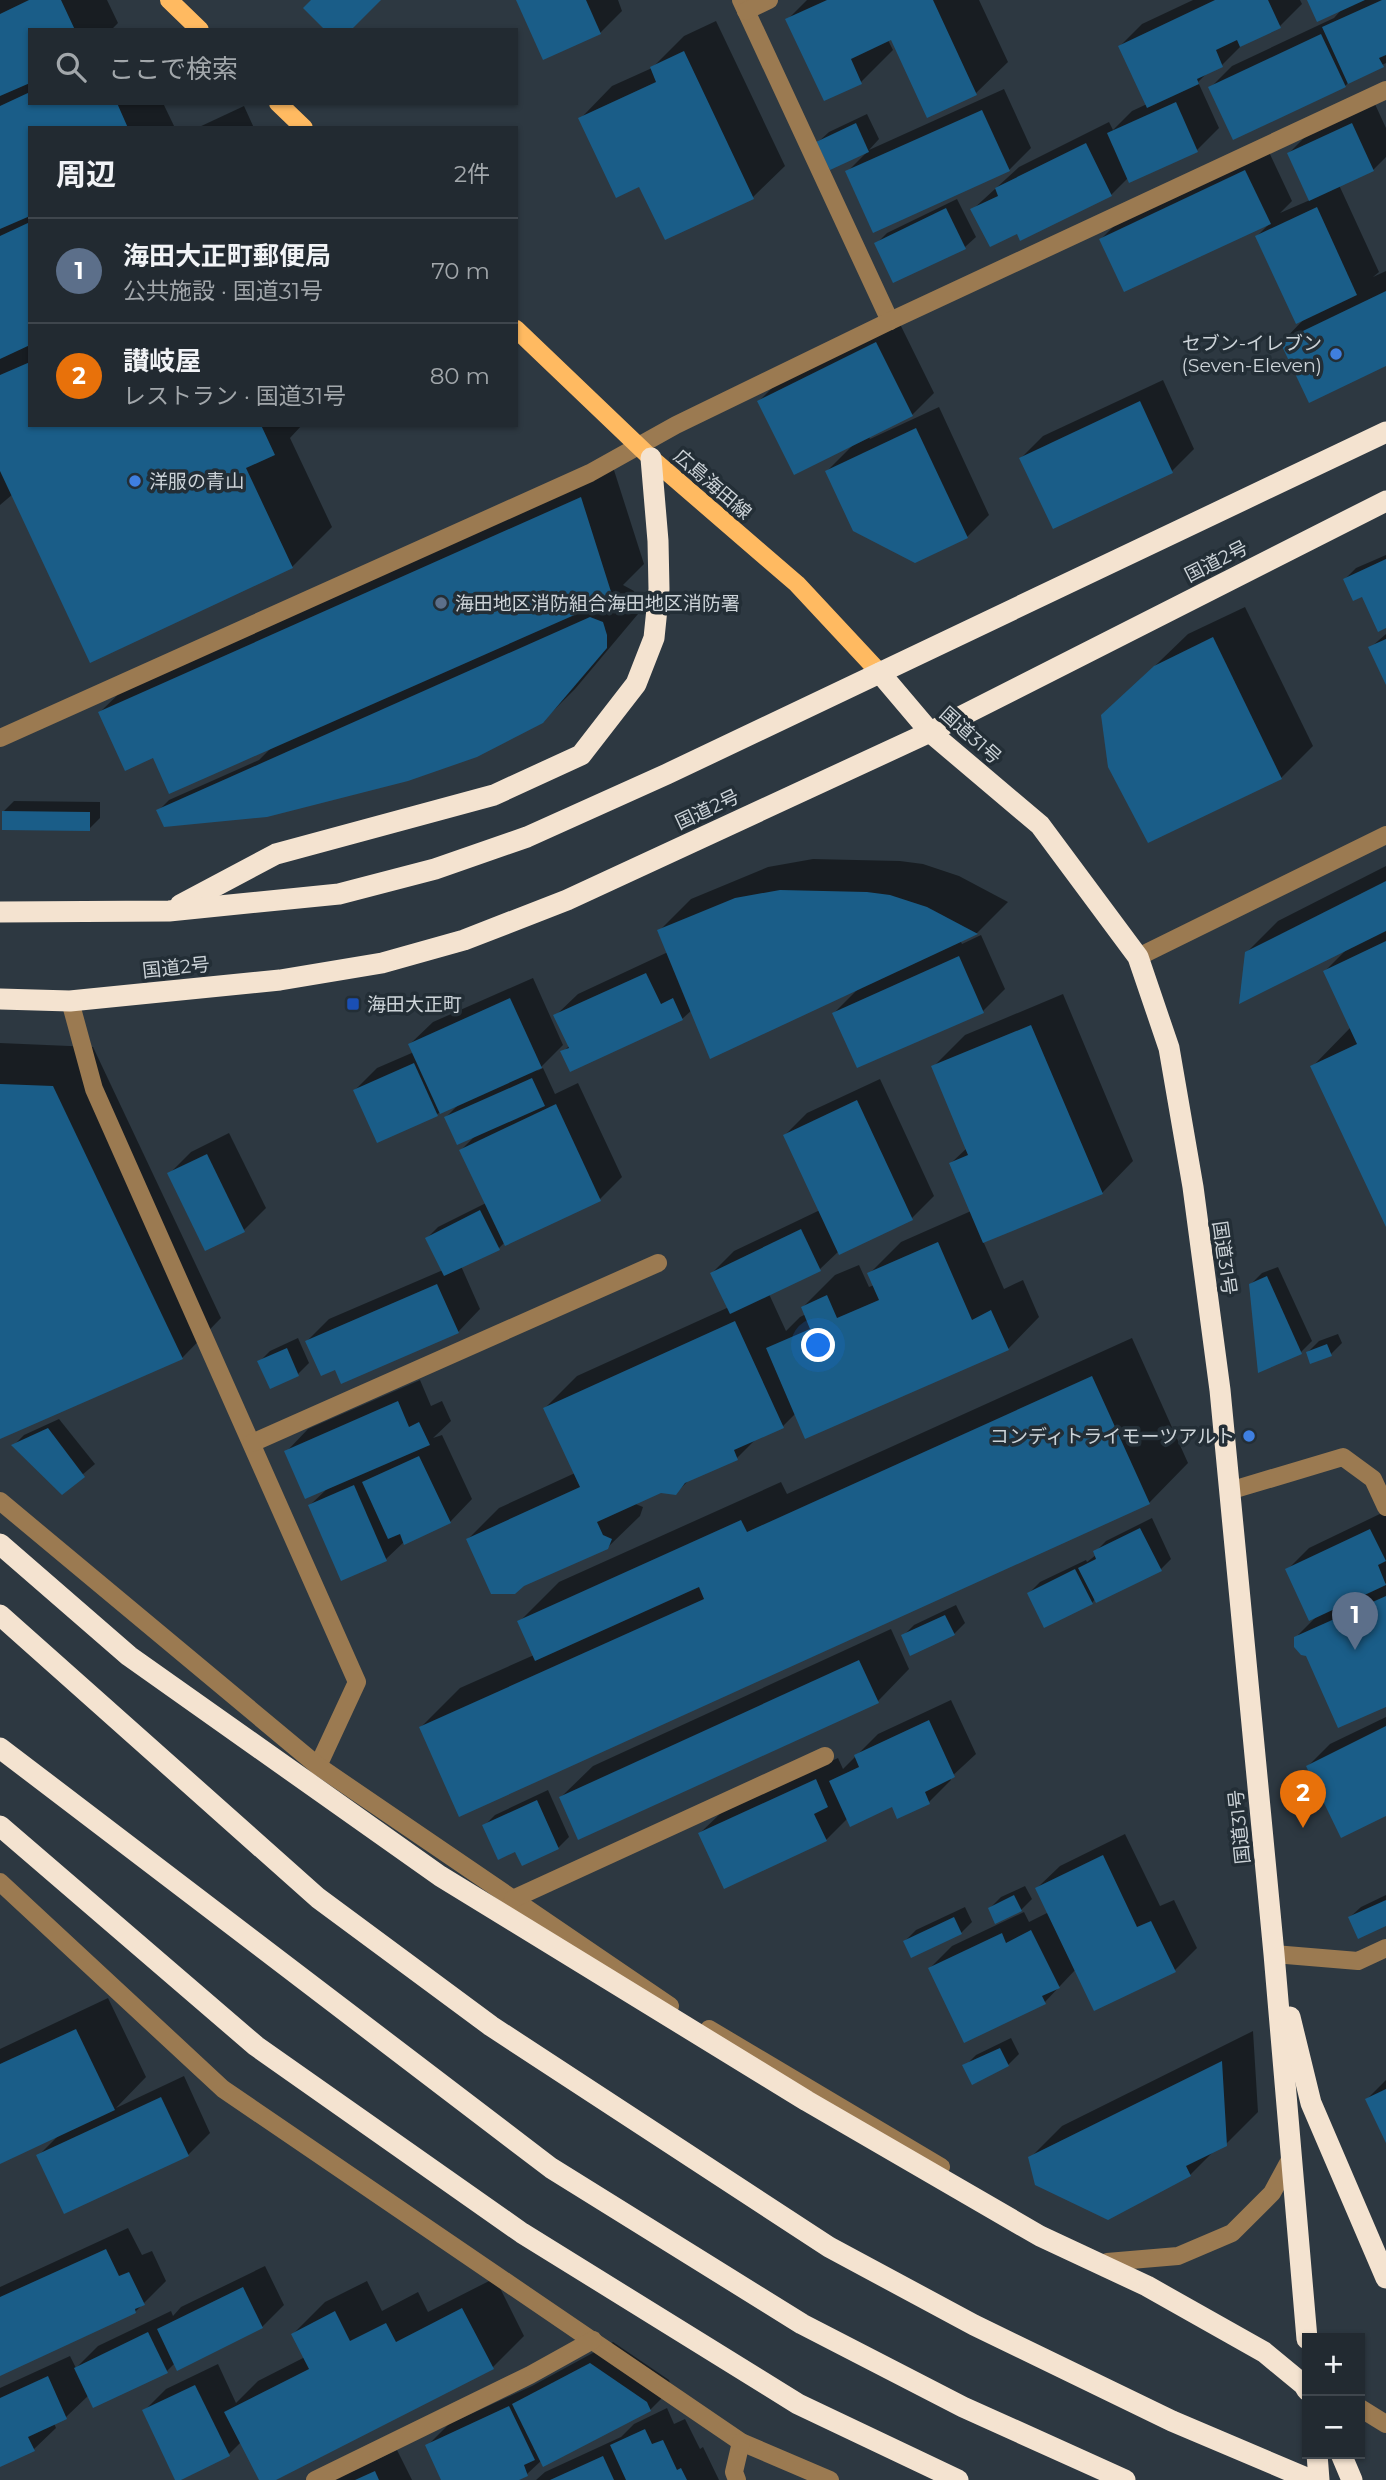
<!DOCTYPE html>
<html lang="ja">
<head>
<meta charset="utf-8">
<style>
  :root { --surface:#222a31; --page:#2a3239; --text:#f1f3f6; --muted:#a2a7ab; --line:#3f464d; --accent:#8bbbb9 }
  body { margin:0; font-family:Montserrat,"Noto Sans JP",sans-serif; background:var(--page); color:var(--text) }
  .controls { position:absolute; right:21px; bottom:21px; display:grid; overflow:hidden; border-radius:0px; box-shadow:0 2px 5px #0004 }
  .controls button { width:63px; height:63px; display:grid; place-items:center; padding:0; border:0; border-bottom:2px solid var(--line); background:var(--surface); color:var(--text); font:35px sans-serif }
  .you { position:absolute; left:819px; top:1346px; width:24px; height:24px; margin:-18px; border:5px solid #fff; border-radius:50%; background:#1a73e8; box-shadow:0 0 0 10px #1a73e833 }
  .badge { display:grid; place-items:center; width:46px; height:46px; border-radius:50%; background:var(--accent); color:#fff; font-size:23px; font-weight:700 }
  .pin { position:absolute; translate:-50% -58px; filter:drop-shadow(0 2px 4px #0008) }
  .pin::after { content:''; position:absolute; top:37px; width:24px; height:21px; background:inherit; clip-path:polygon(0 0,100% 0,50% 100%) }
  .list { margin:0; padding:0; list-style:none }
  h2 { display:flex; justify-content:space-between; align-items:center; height:91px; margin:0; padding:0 28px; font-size:30px }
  h2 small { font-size:23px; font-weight:400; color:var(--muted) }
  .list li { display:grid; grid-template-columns:46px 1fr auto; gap:21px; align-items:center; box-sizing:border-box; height:105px; padding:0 28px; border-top:2px solid var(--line) }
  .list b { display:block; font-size:26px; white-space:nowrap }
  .list p { margin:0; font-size:23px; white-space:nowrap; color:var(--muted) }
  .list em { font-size:23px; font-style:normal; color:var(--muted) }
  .icon { flex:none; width:38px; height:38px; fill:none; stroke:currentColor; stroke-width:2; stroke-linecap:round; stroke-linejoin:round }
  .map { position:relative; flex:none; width:1386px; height:2480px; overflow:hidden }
  .search { position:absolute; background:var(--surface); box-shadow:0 2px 5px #0004; left:28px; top:28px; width:490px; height:77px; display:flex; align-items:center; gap:18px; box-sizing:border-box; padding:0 24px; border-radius:0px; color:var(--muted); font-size:26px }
  .panel { position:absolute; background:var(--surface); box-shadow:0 2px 5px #0004; left:28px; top:126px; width:490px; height:301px; border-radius:0px }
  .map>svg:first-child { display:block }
  .shadow { fill:#0007 }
  .building { fill:#1a5d88 }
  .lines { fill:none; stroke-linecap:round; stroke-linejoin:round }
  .minor { stroke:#9b7a51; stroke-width:18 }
  .major { stroke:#ffba61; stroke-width:18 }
  .highway { stroke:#f4e3d0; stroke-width:21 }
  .shop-dot { fill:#3f7fe0; stroke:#232e36; stroke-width:2.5 }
  .service-dot { fill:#5c6f8a; stroke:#232e36; stroke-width:2.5 }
  .transit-dot { fill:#1a4fb4; stroke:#232e36; stroke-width:2.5 }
  .labels { text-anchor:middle; stroke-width:7; stroke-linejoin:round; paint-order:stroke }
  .poi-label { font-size:19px; fill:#ccd3d8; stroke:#232e36; text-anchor:start }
  .street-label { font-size:19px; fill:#ccd3d8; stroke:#232e36 }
</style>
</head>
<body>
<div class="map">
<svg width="1386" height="2480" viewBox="0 0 1386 2480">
  <rect width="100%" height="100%" fill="#2d3841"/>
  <!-- shadow -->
  <g class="shadow">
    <path d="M0,0H107L118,23L111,30H30V103H163L175,128H30V425H302L290,438L332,527L292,567L13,494L0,505Z"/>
    <path d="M519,0H618L622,11L600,33Z"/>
    <path d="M807,0H979L1008,62L976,93L928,115L892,38L888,40L893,50L861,82L787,20Z"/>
    <path d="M1193,0H1300L1302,4L1280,26L1244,43L1222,65L1209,71L1198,82L1219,128L1197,150L1130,180L1129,177L1111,195L1017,231L972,210L1019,167L1109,122L1113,130L1132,111L1147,104L1120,46L1142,24Z"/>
    <path d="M1309,0H1386V63L1350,81L1345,86L1210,88L1232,66L1334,18L1342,9Z"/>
    <path d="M716,21L785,166L753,197L640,185L581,118L612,86L652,68L684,36Z"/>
    <path d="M1004,89L1031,148L1009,170L847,172L868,151L818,142L829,132L867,114L879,139L869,150Z"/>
    <path d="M1374,102L1386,128V157L1373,170L1339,185L1379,272L1373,277L1386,271V364L1282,342L1306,317L1257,236L1269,224L1101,239L1123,217L1268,150L1292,201L1280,213L1310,200L1289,153L1311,131Z"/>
    <path d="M244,106L254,128H197Z"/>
    <path d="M957,199L976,237L965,247L876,244L887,233Z"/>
    <path d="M899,322L934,393L912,415L869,436L870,439L939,407L989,515L967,537L827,471L854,444L759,401L781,379Z"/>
    <path d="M1163,380L1194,449L1172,471L1021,458L1043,436Z"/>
    <path d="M613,467L644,564L623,585L634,591L638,603V614L575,689L542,722L158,811L169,800L259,760L272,747L154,756L100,712L132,681Z"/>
    <path d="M1386,555V626L1363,594L1345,579L1356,568Z"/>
    <path d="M1245,607L1313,746L1281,778L1103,716L1188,634Z"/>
    <path d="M1386,634V681L1371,647Z"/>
    <path d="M14,801L100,802V818L89,829L3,812Z"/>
    <path d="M813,859L900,861L923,864L959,876L1008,902L977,933L960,940L962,944L981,935L1005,989L983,1011L834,1013L858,989L692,1010L682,1019L571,1070L563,1052L570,1045L555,1016L578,994L668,952L659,931L691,899L768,867Z"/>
    <path d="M1386,866V1223L1312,1067L1351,1027L1325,971L1347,949L1246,953L1278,921Z"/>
    <path d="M533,978L563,1045L537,1071L543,1068L555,1094L578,1083L622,1177L600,1199L505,1242L499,1248L461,1266L480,1309L458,1332L336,1368L307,1341L329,1319L443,1270L427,1238L438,1227L486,1203L461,1150L477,1134L446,1117L460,1103L437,1114L355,1090L377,1068L414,1052L410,1044L433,1022Z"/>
    <path d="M1063,994L1133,1161L1102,1193L983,1241L1004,1289L1023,1280L1039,1317L1008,1349L796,1413L783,1426L757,1438L737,1458L689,1480L676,1493L660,1491L633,1503L643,1507L640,1516L607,1548L468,1539L499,1508L575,1473L545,1408L577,1376L729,1307L712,1273L734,1251L820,1210L785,1135L807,1113L880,1079L934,1196L912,1218L839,1251L820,1269L769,1294L786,1331L800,1317L806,1314L803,1307L835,1275L859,1265L869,1287L874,1285L869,1274L901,1242L971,1211L951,1163L967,1148L933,1067L965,1035Z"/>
    <path d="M0,1043L93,1047L221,1318L182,1358L0,1436Z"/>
    <path d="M229,1133L266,1208L244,1230L169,1174L191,1152Z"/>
    <path d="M1278,1267L1312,1341L1301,1352L1251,1284L1262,1273Z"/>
    <path d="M1338,1334L1342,1343L1331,1354L1308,1352L1319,1341Z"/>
    <path d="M298,1338L309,1363L298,1374L271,1386L259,1362L270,1351Z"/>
    <path d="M1132,1338L1188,1463L1149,1503L421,1727L460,1688L534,1655L519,1622L559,1582L781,1482L787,1494Z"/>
    <path d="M420,1380L431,1406L442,1401L451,1421L433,1438L442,1435L472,1499L450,1522L405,1541L386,1559L310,1505L328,1488L286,1452L308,1429Z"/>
    <path d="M59,1419L95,1464L62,1492L14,1445L24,1435Z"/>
    <path d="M1386,1511V1583L1384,1585H1386V1705L1298,1635L1317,1616L1287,1570L1309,1548Z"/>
    <path d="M1152,1518L1171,1559L1160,1570L1095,1599L1092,1603L1029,1593L1040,1582L1086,1560L1087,1562L1096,1555L1095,1552L1106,1541Z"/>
    <path d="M956,1605L965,1623L954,1634L903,1636L914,1625Z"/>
    <path d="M891,1629L909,1669L878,1701L561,1797L593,1766Z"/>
    <path d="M951,1700L976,1754L950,1778L951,1780L929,1802L893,1805L848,1818L826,1840L700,1833L723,1811L838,1758L843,1769L878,1734Z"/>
    <path d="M1386,1717V1814L1308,1766L1330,1744Z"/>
    <path d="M548,1790L569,1837L558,1848L516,1850L484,1826L495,1815Z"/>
    <path d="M1125,1834L1160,1906L1174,1900L1197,1948L1175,1970L1076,1969L1044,2003L930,1968L952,1946L1024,1912L1029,1922L1049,1912L1037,1888L1060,1866Z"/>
    <path d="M1025,1886L1032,1899L1019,1912L990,1908L1001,1897Z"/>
    <path d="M1386,1895V1924L1350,1917L1361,1907Z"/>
    <path d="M965,1907L972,1922L961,1933L912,1955L905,1941L916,1930Z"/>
    <path d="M108,1998L146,2077L116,2108L184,2076L210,2133L188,2155L38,2156L59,2135L0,2162V2049Z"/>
    <path d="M1253,2031L1258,2112L1226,2144L1215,2150L1190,2175L1030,2158L1062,2126Z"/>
    <path d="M1011,2038L1019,2054L1008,2065L965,2066L976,2055Z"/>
    <path d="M1386,2080V2139L1367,2099Z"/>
    <path d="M128,2228L142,2255L152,2251L166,2281L135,2312L0,2374V2287Z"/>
    <path d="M265,2266L284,2305L262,2327L175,2363L167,2371L89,2395L66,2417L54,2423L56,2428L33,2450L0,2465V2388L70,2356L76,2368L98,2346L171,2311L173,2316L181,2307Z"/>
    <path d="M495,2278L524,2336L493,2367L272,2480H261L241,2442L229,2454L144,2411L166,2389L218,2364L236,2403L258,2381L305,2357L293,2334L325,2302L367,2281L382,2311L418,2292L428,2312Z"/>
    <path d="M613,2342L669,2380L672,2388L650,2410L542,2460L527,2474L515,2480H443L427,2446L449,2424L532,2386Z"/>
    <path d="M667,2408L674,2424L685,2419L700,2449L703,2447L719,2480H536L545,2472L621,2437L634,2424Z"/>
    <path d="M397,2450L412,2480H334Z"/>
  </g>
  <!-- building -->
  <g class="building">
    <path d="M29,0H61L75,30H30V83L0,96V14Z"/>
    <path d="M311,0H381L351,30H325L303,8Z"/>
    <path d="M516,0H586L601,34L543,60Z"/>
    <path d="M827,0H933L977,95L927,118L891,40L851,59L862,84L824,101L785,19Z"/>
    <path d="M1215,0H1268L1281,28L1240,47L1237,40L1216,50L1223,67L1197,79L1199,84L1147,108L1118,46Z"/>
    <path d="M1307,0H1365L1317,22Z"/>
    <path d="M1382,0H1386V55L1379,58L1384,67L1348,84L1322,27Z"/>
    <path d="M1321,34L1346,87L1233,140L1208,87Z"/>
    <path d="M684,51L754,199L665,240L639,187L616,198L578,118L656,82L650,67Z"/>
    <path d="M30,92V103H117L128,128H30V216L0,229V106Z"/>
    <path d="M1176,102L1198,152L1129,183L1107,133Z"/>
    <path d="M982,110L1010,171L873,233L845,171Z"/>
    <path d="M856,123L869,152L830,170L816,142Z"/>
    <path d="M1352,123L1374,171L1309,201L1287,153Z"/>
    <path d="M1086,143L1112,196L1020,241L1017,234L990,247L970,209L998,196L995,188Z"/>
    <path d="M1245,170L1271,224L1124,292L1099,239Z"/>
    <path d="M1317,207L1357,295L1296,324L1255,236Z"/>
    <path d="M946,208L966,249L893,283L874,243Z"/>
    <path d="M30,222V345L0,359V236Z"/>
    <path d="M1386,291V366L1309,403L1280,342Z"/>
    <path d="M876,342L913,416L794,475L757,401Z"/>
    <path d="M30,362V425H261L275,455L246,468L293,568L90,663L0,471V375Z"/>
    <path d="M1140,401L1173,473L1053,529L1019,458Z"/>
    <path d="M916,428L968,538L915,563L853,531L825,471Z"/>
    <path d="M581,497L613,598L169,794L153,758L125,771L98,712Z"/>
    <path d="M1386,559V628L1378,632L1362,597L1353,601L1343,579Z"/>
    <path d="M590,617L603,622L607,635V648L543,723L477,757L408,781L267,817L164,827L156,810Z"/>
    <path d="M1213,637L1282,779L1148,843L1108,767L1101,715L1154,666Z"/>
    <path d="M1386,639V685L1368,647Z"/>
    <path d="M2,811L90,812V831L2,830Z"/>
    <path d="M1386,881V931L1239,1004L1245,952Z"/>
    <path d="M780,890L867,892L890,895L927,907L978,934L710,1059L657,930L735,898Z"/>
    <path d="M1386,941V1227L1310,1066L1357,1044L1323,971Z"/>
    <path d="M959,956L984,1013L857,1068L832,1013Z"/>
    <path d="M646,973L661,1004L673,998L683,1020L570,1072L560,1051L569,1048L553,1015Z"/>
    <path d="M510,998L542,1068L440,1114L408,1044Z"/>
    <path d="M1031,1025L1103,1194L983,1243L949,1163L968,1155L931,1066Z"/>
    <path d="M414,1063L438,1116L377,1143L353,1090Z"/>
    <path d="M532,1078L545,1106L457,1145L444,1117Z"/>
    <path d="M0,1084L53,1086L183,1359L0,1439Z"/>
    <path d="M857,1100L913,1220L839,1255L783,1135Z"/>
    <path d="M556,1104L601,1201L505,1246L459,1150Z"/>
    <path d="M207,1154L245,1232L205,1251L167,1173Z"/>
    <path d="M480,1210L500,1250L444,1276L425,1238Z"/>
    <path d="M801,1229L821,1271L730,1314L710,1273Z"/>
    <path d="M938,1242L972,1320L991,1310L1009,1350L805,1439L766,1348L810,1329L801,1307L827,1295L837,1318L879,1300L867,1273Z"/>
    <path d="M1267,1276L1302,1354L1258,1373L1249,1284Z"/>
    <path d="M437,1284L459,1333L341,1384L335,1370L321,1376L305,1341Z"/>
    <path d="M735,1321L784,1428L734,1450L738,1460L685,1483L676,1495L661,1493L597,1522L603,1535L612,1539L608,1549L524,1586L515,1594H491L466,1539L580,1487L543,1408Z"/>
    <path d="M1327,1344L1332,1356L1310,1364L1306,1352Z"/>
    <path d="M287,1348L299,1376L270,1389L257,1361Z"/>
    <path d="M1092,1376L1150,1504L459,1817L419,1727L704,1599L699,1587L535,1661L517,1621L741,1520L747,1532Z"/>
    <path d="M398,1401L409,1427L419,1422L430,1445L305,1499L284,1451Z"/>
    <path d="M48,1428L85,1477L62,1495L11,1445Z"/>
    <path d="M419,1456L451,1523L404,1545L400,1534L388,1539L362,1482Z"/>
    <path d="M354,1485L387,1561L341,1581L308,1505Z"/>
    <path d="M1140,1528L1162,1571L1096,1603L1078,1568L1096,1559L1093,1551Z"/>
    <path d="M1370,1529L1386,1561L1378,1565L1386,1585L1309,1621L1285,1569Z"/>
    <path d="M1075,1569L1093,1604L1044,1628L1027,1593Z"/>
    <path d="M1386,1596V1707L1338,1728L1306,1656L1301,1655L1294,1647V1637Z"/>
    <path d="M945,1615L955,1635L910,1656L901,1635Z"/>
    <path d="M859,1660L879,1703L578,1840L559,1797Z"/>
    <path d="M929,1720L955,1777L925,1792L930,1804L897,1819L892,1807L850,1827L829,1781L859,1767L854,1755Z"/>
    <path d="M1386,1726V1816L1341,1838L1306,1766Z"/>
    <path d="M816,1779L828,1807L814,1814L827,1841L724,1889L698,1833Z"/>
    <path d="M537,1800L559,1849L522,1866L515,1852L498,1860L482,1825Z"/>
    <path d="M1103,1855L1137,1927L1151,1921L1176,1972L1094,2011L1035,1888Z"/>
    <path d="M1014,1895L1022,1911L995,1924L988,1908Z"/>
    <path d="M1386,1900V1926L1358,1939L1348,1917Z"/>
    <path d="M954,1917L962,1934L911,1958L903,1941Z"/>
    <path d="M1031,1930L1060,1988L1042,1996L1046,2004L964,2043L928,1968L1002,1933L1006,1943Z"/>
    <path d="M76,2029L115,2110L0,2164V2064Z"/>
    <path d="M1000,2048L1009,2066L972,2085L962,2065Z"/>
    <path d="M1222,2061L1227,2146L1186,2166L1191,2176L1108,2220L1035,2185L1028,2157Z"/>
    <path d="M1386,2089V2143L1365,2099Z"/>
    <path d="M161,2097L189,2156L64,2214L36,2155Z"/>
    <path d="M106,2249L119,2276L129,2272L145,2305L135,2309L136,2313L0,2376V2297Z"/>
    <path d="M243,2287L263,2328L177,2371L157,2329Z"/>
    <path d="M462,2308L494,2369L276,2480H259L224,2412L309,2369L291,2334L335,2311L350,2341L386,2323L396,2342Z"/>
    <path d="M148,2332L168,2373L93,2408L74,2368Z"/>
    <path d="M590,2363L647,2402L651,2411L543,2467L512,2404Z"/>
    <path d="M48,2376L67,2419L28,2437L35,2451L0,2467V2398Z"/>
    <path d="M195,2385L230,2456L181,2480H175L142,2410Z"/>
    <path d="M509,2406L535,2460L524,2465L528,2476L519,2480H441L425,2445Z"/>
    <path d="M645,2429L652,2444L663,2440L677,2470L681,2468L687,2480H626L610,2445Z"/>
    <path d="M603,2456L614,2480H550Z"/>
    <path d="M375,2471L379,2480H355Z"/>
  </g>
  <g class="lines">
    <!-- minor -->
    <g class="minor">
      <path d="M741,0L890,321"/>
      <path d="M746,11L769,0"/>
      <path d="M0,738L590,473L676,425L890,321L1386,90"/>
      <path d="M1138,957L1386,835"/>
      <path d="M70,1001L94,1089L357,1682L318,1766"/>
      <path d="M252,1443L658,1263"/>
      <path d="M1229,1491L1343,1457L1373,1479L1386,1507"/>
      <path d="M0,1501L318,1766L670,2006"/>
      <path d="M0,1882L223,2089L741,2442L830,2480"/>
      <path d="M513,1899L825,1756"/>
      <path d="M1274,1954L1358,1961L1386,1948"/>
      <path d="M709,2029L941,2167"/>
      <path d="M1107,2262L1178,2256L1232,2233L1272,2193L1292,2156"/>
      <path d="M1360,2408L1386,2424"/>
      <path d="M315,2480L530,2375L593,2340"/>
      <path d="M737,2480L734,2472L741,2442"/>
    </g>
    <!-- major -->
    <g class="major">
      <path d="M169,0L200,30"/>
      <path d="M278,103L304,128"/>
      <path d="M516,329L651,458L797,584L880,673"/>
    </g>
    <!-- highway -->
    <g class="highway">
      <path d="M880,673L930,732L1040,825L1138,957L1169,1048L1193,1187L1220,1390L1274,1954L1307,2339"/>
      <path d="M180,905L276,854L494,795L581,755L636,684L654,638L659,589L658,541L651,458"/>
      <path d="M0,912L169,911L339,894L435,869L527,837L667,774L1386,432"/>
      <path d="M0,999L70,1001L280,980L382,963L464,940L567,900L930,732L1386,501"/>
      <path d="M0,1544L129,1656L440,1876L807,2101L1040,2236L1147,2286L1264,2352L1304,2385L1307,2390"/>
      <path d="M0,1615L318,1898L491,2026L829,2247L974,2325L1172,2421L1311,2480"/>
      <path d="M0,1748L551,2168L802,2324L963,2407L1125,2480"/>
      <path d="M0,1826L256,2046L522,2233L798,2404L958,2480"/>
      <path d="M1290,2017L1311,2103L1386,2278"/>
      <path d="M1317,2454L1319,2480"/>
      <path d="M1341,2454L1352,2480"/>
    </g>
  </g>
  <!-- markers -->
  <g class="shop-dot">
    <circle cx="1336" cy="354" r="7"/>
    <circle cx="135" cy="481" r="7"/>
    <circle cx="1249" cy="1436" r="7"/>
  </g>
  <circle class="service-dot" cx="441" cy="603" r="7"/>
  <rect class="transit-dot" x="346" y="997" width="14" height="14" rx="3.5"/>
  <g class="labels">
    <!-- poi labels -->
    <g class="poi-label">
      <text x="1322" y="350" text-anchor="end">セブン-イレブン<tspan x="1322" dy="22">(Seven-Eleven)</tspan></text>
      <text x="149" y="488">洋服の青山</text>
      <text x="455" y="610">海田地区消防組合海田地区消防署</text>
      <text x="367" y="1011">海田大正町</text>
      <text x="1235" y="1443" text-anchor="end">コンディトライモーツアルト</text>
    </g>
    <!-- street labels -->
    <g class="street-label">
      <text transform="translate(713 484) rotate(41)" y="7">広島海田線</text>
      <text transform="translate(1216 561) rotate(-27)" y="7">国道2号</text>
      <text transform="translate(971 735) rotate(42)" y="7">国道31号</text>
      <text transform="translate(707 809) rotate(-25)" y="7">国道2号</text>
      <text transform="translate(176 967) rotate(-6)" y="7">国道2号</text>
      <text transform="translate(1225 1258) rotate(82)" y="7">国道31号</text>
      <text transform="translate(1239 1827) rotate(-96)" y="7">国道31号</text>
    </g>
  </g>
</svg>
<div class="controls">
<button>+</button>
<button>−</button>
</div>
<div class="you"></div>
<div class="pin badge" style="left:1355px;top:1650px;background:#5c6f8a">1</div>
<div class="pin badge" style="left:1303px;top:1828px;background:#e8710a">2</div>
<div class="search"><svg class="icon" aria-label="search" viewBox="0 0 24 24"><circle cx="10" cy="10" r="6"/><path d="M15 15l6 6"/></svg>ここで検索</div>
<section class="panel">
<h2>周辺<small>2件</small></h2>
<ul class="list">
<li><span class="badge" style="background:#5c6f8a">1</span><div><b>海田大正町郵便局</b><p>公共施設 · 国道31号</p></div><em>70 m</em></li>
<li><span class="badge" style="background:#e8710a">2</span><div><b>讃岐屋</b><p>レストラン · 国道31号</p></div><em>80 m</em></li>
</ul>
</section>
</div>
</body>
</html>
